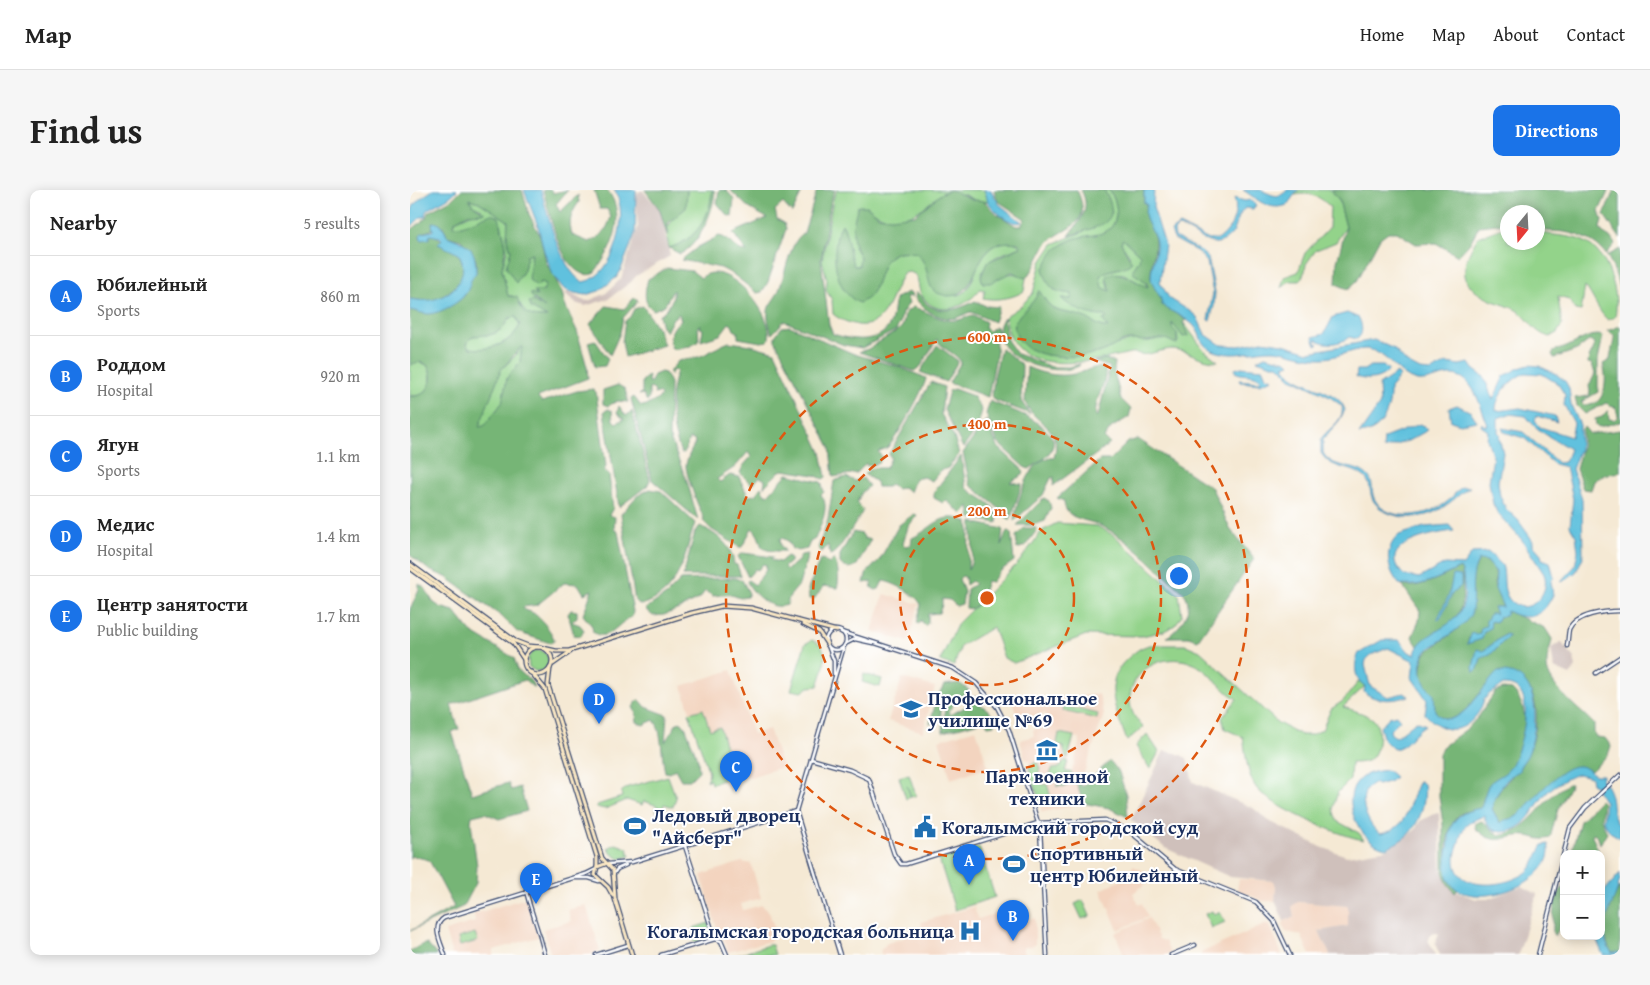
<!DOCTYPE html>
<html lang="en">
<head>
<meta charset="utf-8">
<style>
  :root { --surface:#fff; --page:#f6f6f6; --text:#222; --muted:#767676; --line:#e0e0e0; --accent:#1a73e8 }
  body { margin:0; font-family:"Gentium Book Plus",serif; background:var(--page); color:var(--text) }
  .controls { position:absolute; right:15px; bottom:15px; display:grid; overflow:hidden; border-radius:10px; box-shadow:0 2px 12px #0003 }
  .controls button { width:45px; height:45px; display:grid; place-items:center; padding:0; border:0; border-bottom:1px solid var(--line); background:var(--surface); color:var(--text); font:25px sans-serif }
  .compass { position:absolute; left:1090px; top:15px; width:45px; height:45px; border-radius:50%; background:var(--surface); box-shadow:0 2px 12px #0003; rotate:198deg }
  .you { position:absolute; left:768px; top:385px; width:18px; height:18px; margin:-12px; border:4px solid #fff; border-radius:50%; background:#1a73e8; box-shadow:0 0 0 8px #1a73e833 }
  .badge { display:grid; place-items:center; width:32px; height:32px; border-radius:50%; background:var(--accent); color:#fff; font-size:16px; font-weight:700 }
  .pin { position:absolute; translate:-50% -41px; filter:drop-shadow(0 1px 2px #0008) }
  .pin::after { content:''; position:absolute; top:26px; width:18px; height:15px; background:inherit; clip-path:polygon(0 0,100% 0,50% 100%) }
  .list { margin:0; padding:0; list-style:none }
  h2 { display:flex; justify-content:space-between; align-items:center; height:65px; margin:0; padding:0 20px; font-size:21px }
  h2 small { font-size:16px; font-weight:400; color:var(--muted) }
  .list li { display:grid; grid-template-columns:32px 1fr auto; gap:15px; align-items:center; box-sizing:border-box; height:80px; padding:0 20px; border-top:1px solid var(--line) }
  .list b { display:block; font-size:19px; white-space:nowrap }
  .list p { margin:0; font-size:16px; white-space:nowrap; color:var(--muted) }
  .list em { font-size:16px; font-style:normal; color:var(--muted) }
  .map { position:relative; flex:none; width:1210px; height:765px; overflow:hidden; border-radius:10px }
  header { display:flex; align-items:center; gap:30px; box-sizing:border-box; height:70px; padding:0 25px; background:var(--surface); border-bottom:1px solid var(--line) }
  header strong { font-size:24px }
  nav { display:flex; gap:28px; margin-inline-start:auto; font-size:18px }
  .intro { display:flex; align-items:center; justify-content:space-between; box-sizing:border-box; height:120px; padding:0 30px }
  h1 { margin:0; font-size:35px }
  .button { padding:12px 22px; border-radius:10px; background:var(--accent); color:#fff; font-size:18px; font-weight:700 }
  main { display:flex; gap:30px; padding:0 30px }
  aside { flex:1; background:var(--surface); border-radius:10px; box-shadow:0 2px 12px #0003 }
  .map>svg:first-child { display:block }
  .built { fill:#f3d4bf; fill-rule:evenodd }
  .industrial { fill:#cfc0bb }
  .green { fill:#93d38a; stroke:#578174 }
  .forest { fill:#76b576; stroke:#48726a; fill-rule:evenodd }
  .water { fill:#60c1de; stroke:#3e789e; fill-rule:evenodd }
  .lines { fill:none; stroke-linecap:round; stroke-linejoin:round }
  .pedestrian-casing { stroke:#3c4b70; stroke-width:4.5 }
  .minor-casing { stroke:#3c4b70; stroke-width:5 }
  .tertiary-casing { stroke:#3c4b70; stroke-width:5 }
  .secondary-casing { stroke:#3c4b70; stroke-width:5.5 }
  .pedestrian { stroke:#fff; stroke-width:2 }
  .minor { stroke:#fff; stroke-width:2.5 }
  .tertiary { stroke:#fff; stroke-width:2.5 }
  .secondary { stroke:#fae7c3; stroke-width:3 }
  .ring { fill:none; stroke:#de5710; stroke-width:2.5; stroke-dasharray:9 6 }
  .labels { text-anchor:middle; stroke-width:4; stroke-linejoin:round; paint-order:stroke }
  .poi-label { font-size:19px; font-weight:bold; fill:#1b2f5e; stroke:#fff; text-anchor:start }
  .centre { fill:#de5710; stroke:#fff; stroke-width:2.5 }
  .ring-label { font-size:15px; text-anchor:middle; font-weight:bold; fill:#de5710; stroke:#fff; stroke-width:4; stroke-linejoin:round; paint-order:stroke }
</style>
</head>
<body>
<header>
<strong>Map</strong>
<nav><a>Home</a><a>Map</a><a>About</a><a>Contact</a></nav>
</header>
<div class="intro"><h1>Find us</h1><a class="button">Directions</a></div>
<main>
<aside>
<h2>Nearby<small>5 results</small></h2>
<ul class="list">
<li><span class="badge">A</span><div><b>Юбилейный</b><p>Sports</p></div><em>860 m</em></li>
<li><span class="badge">B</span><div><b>Роддом</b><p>Hospital</p></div><em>920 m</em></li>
<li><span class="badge">C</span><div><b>Ягун</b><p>Sports</p></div><em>1.1 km</em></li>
<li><span class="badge">D</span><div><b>Медис</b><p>Hospital</p></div><em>1.4 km</em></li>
<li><span class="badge">E</span><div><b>Центр занятости</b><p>Public building</p></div><em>1.7 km</em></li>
</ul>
</aside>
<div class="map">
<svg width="1210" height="765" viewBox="0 0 1210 765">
  <rect width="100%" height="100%" fill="#fff"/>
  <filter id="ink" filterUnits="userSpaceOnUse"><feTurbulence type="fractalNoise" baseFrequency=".02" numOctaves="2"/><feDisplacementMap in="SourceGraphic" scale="10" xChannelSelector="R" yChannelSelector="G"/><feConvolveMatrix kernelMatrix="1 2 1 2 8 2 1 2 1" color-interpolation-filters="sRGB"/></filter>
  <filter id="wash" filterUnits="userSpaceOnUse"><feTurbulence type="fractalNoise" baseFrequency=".0096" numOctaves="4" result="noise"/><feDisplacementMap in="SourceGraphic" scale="20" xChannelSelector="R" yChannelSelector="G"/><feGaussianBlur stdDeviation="1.12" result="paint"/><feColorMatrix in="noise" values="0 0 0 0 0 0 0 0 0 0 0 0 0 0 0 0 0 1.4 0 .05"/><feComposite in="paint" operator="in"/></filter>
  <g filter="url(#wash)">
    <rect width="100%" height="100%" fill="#f5e9d4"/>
    <!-- built -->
    <g class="built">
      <path d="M474,404L509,414L498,452L462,441Z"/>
      <path d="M321,480L343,544L359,539L372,577L340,587L332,584L301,594L300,590L297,591L299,583L272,496Z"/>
      <path d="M492,488L525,497L513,542L478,531Z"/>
      <path d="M689,504L694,524L669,598V615L632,622L618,577L620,571L615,569L610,550L624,546L623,540L639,535L635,523L619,528L618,523L607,526L602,511L608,509L614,512ZM664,547L670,549L662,582L657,581Z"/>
      <path d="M566,539L578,577L541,589L529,550Z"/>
      <path d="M332,672L341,674L351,708L331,714L333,720L352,715L359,722L365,740L360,751L318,762L312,744L309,745L291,685Z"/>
      <path d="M723,676L740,684L734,695L723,703L729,715L732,713L738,727L708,740L691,700L717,687Z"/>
      <path d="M829,689L863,691L866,696L865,711H853L827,700Z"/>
      <path d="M116,708L128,747L84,760V765H42L35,741L65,732L64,724Z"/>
      <path d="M887,712L938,716V736L909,741L920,765H900L891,745L876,742L873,735L874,731L884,727L882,716Z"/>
      <path d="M176,715L190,760L180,765H141L133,739L161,731L158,720Z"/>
      <path d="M564,717L568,729L600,719L605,734L625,728V755L613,758L615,765H472L470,761L477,753L494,748L493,742L512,736L511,732Z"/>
      <path d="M739,728L749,749L755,751L760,763L755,765H714L705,743Z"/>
      <path d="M859,733L872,765H791L790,763Z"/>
    </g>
    <!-- industrial -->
    <g class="industrial">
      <path d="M232,0L250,20L260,66L226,86L221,92L198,109L175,116L165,113L155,103L158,102L172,110L178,111L195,104L211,89L228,37L226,8L227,3Z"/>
      <path d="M1151,452L1164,468L1166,477L1160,485L1144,478L1141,458Z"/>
      <path d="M754,561L766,563L777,568L783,592L843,618L859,631L911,657L937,666L978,659L1005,640L1010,631L1029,622L1031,680L1037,694L1047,702L1066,709H1078L1112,696L1127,704L1108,765H1030L1025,754L1029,744L1026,743L1019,745L1018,750L1026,765H920L909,741L938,736V716L888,712L882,716L884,727L874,731L865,711L866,696L863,691L820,687L755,658L721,630Z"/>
    </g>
    <!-- green -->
    <g class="green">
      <path d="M277,0H302C301,27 285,51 259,58L257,48L259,42L257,38L267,24L276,18Z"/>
      <path d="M427,0H574L579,12L564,10L555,5L532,3C508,23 485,42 457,16L444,57L450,67L449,76H444L439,65L434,37L428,40L425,68L465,98C471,73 478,57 507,63L518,78L521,98C530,101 541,108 551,104C569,97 562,54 598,52C604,52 607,53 611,57C594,64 576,66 571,87L573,93C589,88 601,78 616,88L614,101C604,108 586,111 573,108L575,100L570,99C558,117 528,129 513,107C508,101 509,92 506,85L500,82L494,83C481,100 478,139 448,135C439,133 430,130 423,124L422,110L416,100L417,90L412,70L423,9Z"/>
      <path d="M694,0H699C704,7 708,17 706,25C703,51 675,42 659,51C643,60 644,67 633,79L644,100L662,104V109L652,108L655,111L684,125H695L697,128L693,130L698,138C690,137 684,132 676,129C653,118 646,129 629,101L624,112L611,124L636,165L669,166L722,150L739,151L751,148L768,152L767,143L762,138V133L769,139L775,136L773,132L794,160L808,171C791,172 778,159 761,159C753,160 746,162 739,164C732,166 726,162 720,163C678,173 598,190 596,126L611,116L623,103L631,72L643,54L682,38L702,23L699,9Z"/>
      <path d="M888,0H921L929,10L936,37L926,52L906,60L896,74L895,81L890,91H879L871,98L874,87L888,82L895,63L919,38L920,17C910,6 900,2 885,5Z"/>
      <path d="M58,8L69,12L98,31L97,49L101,61L96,77L106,92L114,80L117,65L122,62L120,76L131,92L136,94V98L129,102L128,107L124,105V110L135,118L123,112L121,118L138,127C109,128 118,119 103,106H98L92,79L97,60L91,33L75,28L52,37H44L45,31L72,19L63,15Z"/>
      <path d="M1095,37H1097L1098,52H1128V42C1143,46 1159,45 1173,51C1198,62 1210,103 1205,127L1198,130C1189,123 1183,106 1175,96L1171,121L1165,120L1159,110L1148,107L1152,135L1147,143L1140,147C1123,143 1121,130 1108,121C1100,116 1091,114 1083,111C1046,95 1050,77 1068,47Z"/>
      <path d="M713,49L730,65L729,71L726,75L738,98L714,84L702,83L696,91L701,101L692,98L689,86L694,82L711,78L720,66L711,53Z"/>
      <path d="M106,127L110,135C101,154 79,161 60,158L57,154C61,141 77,148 85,143C92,140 96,134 99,128Z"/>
      <path d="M110,156H112L110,172L97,188L92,213L74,237H68L91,180L108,163Z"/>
      <path d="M7,171L17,175C23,187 22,196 12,205L0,206V176Z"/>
      <path d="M647,333L687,336L705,346L769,405L772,426L764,436L754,441L732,446L676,445L604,473L594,468L583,437L551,456L544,476L530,471L548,433L609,372L632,341Z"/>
      <path d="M402,450C423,457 413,481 408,496L399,497L392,502L381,500L395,454Z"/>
      <path d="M740,455H776L790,461L868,533L891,545H901L912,540L921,519L933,511L949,491L955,496L933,517C943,520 954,523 963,529C973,538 969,567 957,571C952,573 945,573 941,573L940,590L928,602L925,611L923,619L927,631L949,643L954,650C932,647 856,615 845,596C836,581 836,563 833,547L815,539L812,528L827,509C808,498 799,477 776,471C735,461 700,505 733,537L717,551C707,523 691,493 717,469C725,462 730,457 740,455Z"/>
      <path d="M131,460L137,465L139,474L133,481H125L119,477L118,468L123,461Z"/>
      <path d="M454,484L472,489L470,497L452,492Z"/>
      <path d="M654,516L688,524L687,529L653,521Z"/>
      <path d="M293,519L300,540L310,537L324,586L301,594L300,590L297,591L299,583L279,523Z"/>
      <path d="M649,543L664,546L658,568L656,567L653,557L647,553Z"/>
      <path d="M737,544L749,562L740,579L726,556Z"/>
      <path d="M655,570L658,571L655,581L662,583L661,586L654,585L651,589L640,586L642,579L649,578Z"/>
      <path d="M627,572L630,579L626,588L634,595L637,594L642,611L630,614L619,578L622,574Z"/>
      <path d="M499,584L506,606L501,607L497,596L501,607L496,609L489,587Z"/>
      <path d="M258,586L266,608L263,617L254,614L251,623L246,621L248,616L234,611L232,615L217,610L195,619L186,617L187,615L212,607L211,602L218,597Z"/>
      <path d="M206,654L217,658L220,666L210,669L202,664L198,658Z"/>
      <path d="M569,657L585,707L545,720L529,669Z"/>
      <path d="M673,710L680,726L672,729L665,714Z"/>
      <path d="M802,721L804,724L810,722L815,732L801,738L795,724Z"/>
      <path d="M299,733L300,744L294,746L295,749L284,752L283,738Z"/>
      <path d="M65,743L68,751L50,756L48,748Z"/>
      <path d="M358,755H362L365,765H328Z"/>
    </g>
    <!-- forest -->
    <g class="forest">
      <path d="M51,0H112L119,24L131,48L136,72L152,102L155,115L167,141L177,177L178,188L128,207L132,212L167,201L183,199L186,202L196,276L194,281L199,285L203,318L199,325L205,327L204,339L208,342L223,421L222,427C210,430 198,454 183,442L182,436L173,425L182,400L174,404L168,394L154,393L127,415L113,417C116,422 118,420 123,423C129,426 145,445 144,451L140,453L107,442L91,426L36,387L19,380L0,365V206C31,209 25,158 0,176V120C19,124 28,123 44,113C48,111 54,108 56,103C61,96 59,89 66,82V70L51,50L37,46L33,36L12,43L10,45L11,50L20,44C31,46 31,52 38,58C41,60 45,61 48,64C65,82 41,105 23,110C16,112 8,110 0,109V41L16,28L18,22L41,10ZM59,9L69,12L98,31L97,49L101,61L96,77L106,93L114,80L117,65L122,63L119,90L127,96L131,92L136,94L133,101H124L127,106L121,103V106L135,118L123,111L119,112L121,118L137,127C120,128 112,123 107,107L98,106L92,79L96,56L89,27L81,24L52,36H44L45,31L58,24L75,23L63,15ZM106,127L110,135C101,154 80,161 60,158L57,154C61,141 77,148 85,143C92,140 96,134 99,128ZM112,156L110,172L97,188L92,213L74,236L69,237L91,180Z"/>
      <path d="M133,0H142L143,3L158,0L146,14L150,22L168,5L169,12C161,24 158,30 162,45L179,52C192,47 196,41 201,27L197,19H190L184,0H197C218,25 202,62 183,84C152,92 140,22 133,0Z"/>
      <path d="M235,0H277L276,18L258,33L257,46L250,20Z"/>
      <path d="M302,0L305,1C304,20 289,56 270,64L259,58C285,51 301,27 302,0Z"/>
      <path d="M309,0H316L324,9L322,27L317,25L307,13Z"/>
      <path d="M320,0H393L382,23L373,13L365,20L367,29L374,33L376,39L358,92L352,102L347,103L324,85L311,78L271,70L288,57L309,46C321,48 325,61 337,62L323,43L357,28L339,18Z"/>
      <path d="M407,0H425L421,10L411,70L419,135L423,144C441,150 469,155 480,134C484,126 482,116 486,108L498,102L502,105V107L496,106L499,113L492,123L490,133L486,140L452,158L434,155L374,131L362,144C359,136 356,125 359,117C362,111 367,106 369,100C375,85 380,50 394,43Z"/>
      <path d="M541,0L564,10L574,11L587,24L606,36H611L615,29L588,11L584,0H667C685,39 652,35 636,55C629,64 624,82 616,88L602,82L580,93H573L571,87L577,72L611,57L608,53C558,44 574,107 538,106C533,105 528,104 524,101C516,94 520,76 507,63C459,52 479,103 449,113C423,101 419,57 432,34C439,46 438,63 444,76H449L450,67C440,51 442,34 448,16H457L469,26L481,28L505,25L532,3Z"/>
      <path d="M671,0H694C716,36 685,36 659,46C669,31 682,20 671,0Z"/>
      <path d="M699,0H734V13L737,15C730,30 745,38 745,52C746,61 738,84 742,91C745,98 752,108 752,115L776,130L773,132L778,146L773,147L762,133V138L767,143V154C761,153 759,149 753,149C748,148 743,151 738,151C732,151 726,150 719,150C707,152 702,159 691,162C666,170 605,172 604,134C610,120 624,116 629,100C645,129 652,118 676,128C684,132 689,137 698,138L693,130L697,128L695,126C682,127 660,118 651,108L661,109L662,104C643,102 639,99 633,79C637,74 638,70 641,65C645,59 652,55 659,51C675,42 703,51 706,25C708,17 704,7 699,0ZM713,49L730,65L729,71L723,79V83L736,92L738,97C723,92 712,78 696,86L700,101L692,97L690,86C699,77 714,81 722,72L711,53Z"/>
      <path d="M921,0H1199L1189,21L1192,31L1190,38L1192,42L1200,47L1205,54L1197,63V66L1210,59V102C1202,67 1193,49 1154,42C1146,41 1136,42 1128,39V22H1098L1097,33L1069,36L1060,53L1048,66L1026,53L1006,54L987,42H978L970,48L947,91L938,99L926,94L927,72L936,37L929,10Z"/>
      <path d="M1204,0H1210V48L1194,25Z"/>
      <path d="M257,78L282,81L291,88C316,65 368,128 358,151L351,152L328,148V142L324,140L322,135L319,133L310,145L291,151L293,139L290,138L291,134L288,136L289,151C283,156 271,160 262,159C257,148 262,137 271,130L269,124L263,128L256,142L252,137L249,125C257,120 265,110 263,100L255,115L244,120C232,114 235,100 238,89Z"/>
      <path d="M506,102C511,105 513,110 517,114C531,125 551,119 565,111L576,116L589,117L584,132L561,122C556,123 552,126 546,128C531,131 513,120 505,108Z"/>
      <path d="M224,108L228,111L213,128L210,143L200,165L180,134L196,116L214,119Z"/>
      <path d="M233,116L248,139L254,155L215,167L212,152L215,131L220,127L224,119Z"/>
      <path d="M503,117C518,121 531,133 548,130C553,129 558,126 563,125L576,132L575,138L579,141L586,136L588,142L584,143L587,161L578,207L539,193L551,172C545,162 532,160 527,149L511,176L504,181L449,162L458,159L490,139L493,135L495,123Z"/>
      <path d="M594,127L597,150L607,164L642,177H659L670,174L669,176C642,190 569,164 594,127Z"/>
      <path d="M380,136L444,164L489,177L516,188C516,196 485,251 478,257C475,260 472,259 468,262L472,267L469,273L457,276L456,273L447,283L423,287L420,257L365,150V146L372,137Z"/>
      <path d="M1210,136V232L1189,237L1186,235L1185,229L1192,227L1198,220L1199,229L1204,230L1208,226L1206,218L1196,213L1175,224L1167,216L1165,208L1179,206L1180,202L1179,196L1185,184L1182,174L1178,173C1178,165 1185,161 1184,153L1180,150L1167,160L1144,168L1142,164L1145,160C1161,159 1177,141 1193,146L1188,170V202L1171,212L1174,215C1196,218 1198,189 1193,174L1200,170C1200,162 1205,152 1204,145L1197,141Z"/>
      <path d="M185,150L198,169L195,176L185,177L178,152Z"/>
      <path d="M319,152L341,155L365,162L411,262L416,287L413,289L404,285L373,280L370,281L354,297L355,290L350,287L342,295L330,283L333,276L341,267L338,262L325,277L307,289L310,292L320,285L329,287L338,306L345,305L351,297L354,303L358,305L377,284L411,292L414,302L411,305C421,316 410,337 405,349L400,352L397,359L388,361L382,359L378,351L372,348L370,349L371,356L375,361C340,362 358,353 342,338L332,357H329L301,339L293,331L294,328C289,320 275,282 276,275C277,267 282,260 285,253L284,250L279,249L274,263H271C261,237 257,208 267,181L263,180L260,185L259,182L268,171C276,169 283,169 291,166C301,162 308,156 319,152Z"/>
      <path d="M527,155L548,171L536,192L510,182Z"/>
      <path d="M591,158L612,175L611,211L620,224L584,210L582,207L584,187Z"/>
      <path d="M695,169L705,172L704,182L711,209L721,219L719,227L701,238L694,248L700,254L643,296L644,287L641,288L633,305L604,331C607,312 620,264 644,268C653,235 626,237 615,212L617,177C634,185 654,188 672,182C680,179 686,176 695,178C698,194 683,210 686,226H688L700,177L684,172Z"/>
      <path d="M251,182L255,183L260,193L259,246L277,291L288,330L242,290L221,209L224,207L231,216C237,216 247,211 251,206L249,203L244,204L245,201L241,198L239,199V208L237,211L233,204L229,205L232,202V191L239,185L238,192H241L244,185Z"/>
      <path d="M521,192L534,197L531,224L544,247L549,264L538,278L530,281L522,291L514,287L505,289L500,302L494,297L487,299L480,295L477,297H467L466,292L454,284L462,278H476L481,268L479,264L482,259Z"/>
      <path d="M208,195L215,199L218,212L207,211L198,216L193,214V200Z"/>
      <path d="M544,199L563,206L572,220L567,239L553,258L534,220L539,201Z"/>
      <path d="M580,211C604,222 628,226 643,249C646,262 630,272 619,279L614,277L588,253L576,224Z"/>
      <path d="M209,216L216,226L222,221L240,290L237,296L209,317L194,222L198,219L202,221L203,230L206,233L214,229L207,223Z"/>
      <path d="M576,230L588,257L614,281L613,285L600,292L612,294L600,331L584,314L560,295L553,263Z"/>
      <path d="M1174,237L1180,244L1210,240V282L1193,285L1184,291L1181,300L1173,299L1166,279L1172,256V239Z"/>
      <path d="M728,249L802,298L820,339L844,369L788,450L778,447H757C771,438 787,416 772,401C746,379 720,349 689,335C676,329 654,330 654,311L647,308L690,270H700L718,252Z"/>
      <path d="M551,266L556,297C567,309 591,313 587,333L561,328L559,316L552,324L536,310L533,313L524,308V302Z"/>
      <path d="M436,287L445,291L453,288L459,296L452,302L447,312L453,321C446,331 429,363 420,365L418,355L412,362L408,358L418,329L424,291Z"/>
      <path d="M240,299L251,301L285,333C274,366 270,404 231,415L225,411L211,324L227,306Z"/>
      <path d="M634,308L639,311L641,318L635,331L623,335H607Z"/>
      <path d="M504,324L507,325L498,337L493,354L495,356L501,355L502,348C523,339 531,319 557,332L559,339L558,380C566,368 561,346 562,332L593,339L591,355L597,341L601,342L604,371L589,382L582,392L577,391L570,412L562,419L556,418L557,399L565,394L562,391L556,395L555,387L552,386L549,389L554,402L552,414L546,416L540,410L532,409V415L529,423L518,424V433L515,436L511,430L509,434L507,433L511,415C508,405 483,392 473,391L469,399L466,400L462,398L461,392L454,393L456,384L470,369L489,335Z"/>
      <path d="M290,336C307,344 322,355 324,374L327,375L331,386H273L285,342Z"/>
      <path d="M614,338H626L627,340L615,356L607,359L606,346Z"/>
      <path d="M443,342L452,344L455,349H461L447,375C441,379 434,379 430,373V365Z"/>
      <path d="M333,363L363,367L361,370L370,372L377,366L380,367V372L374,377L377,380L388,371L391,365L398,364L389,395L379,407L377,415C360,421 344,405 337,392L338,390L345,395L356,380V375L353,374L348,380L345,379L338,387L328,366Z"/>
      <path d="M413,369L419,374L424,369C428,376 430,390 427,398L414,396L404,409H399L398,399L410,370Z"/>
      <path d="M1073,369C1084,376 1088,382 1084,394L1093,417H1083L1086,424L1070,443L1058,449L1069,450L1081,431L1097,421L1135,438L1142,449C1141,458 1136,467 1137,476C1137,496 1172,521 1184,534V543L1186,547L1195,548L1201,556L1198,565L1181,581C1157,564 1124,611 1107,626C1102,630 1095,629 1090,634L1082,619C1085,598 1105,587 1115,569C1127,550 1132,514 1117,496C1110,487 1101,485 1091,481C1073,491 1047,550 1025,521L1021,502L1014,495L1011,485L1014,464L1049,438L1061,423L1063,382L1069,370ZM1096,444L1098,447L1080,465L1071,468L1068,479L1063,477L1073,461Z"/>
      <path d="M1049,378L1052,379C1053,402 1057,425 1033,438C1023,444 1015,448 1008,456L1002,447L1009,431L1010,421L992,395C1005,401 1037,385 1049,378Z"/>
      <path d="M324,388L332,390L339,403L337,407L330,408L319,404L303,406L295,401L290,408L269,419L254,425L243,426L235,419L256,405L271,390Z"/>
      <path d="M9,394L15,398L23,412L30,417L44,421L61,442L104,468L108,480L121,491L125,499L115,490L41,515L49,539L42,542L62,604L98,593L101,600L110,597L117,621L89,629L75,623L62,626L61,632L67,676L66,693L54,716L0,741L44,717L19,670L3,666L0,668V419L9,400Z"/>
      <path d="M161,420L167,421V427L162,432L170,435L174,440L171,446L164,445L158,424Z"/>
      <path d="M549,493L559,500L545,511L539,521L540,525L557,516L566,506V512C578,519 583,522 584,535L578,536L576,532L578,526L574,523L569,532L533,542V529L537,517L534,515L531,516V526L525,534L520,533L528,505L535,495Z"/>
      <path d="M1093,499L1102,500C1123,520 1116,558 1100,579C1094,586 1087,587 1081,593C1076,598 1073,611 1071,618C1065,620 1054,621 1049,625C1033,638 1032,687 1048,699L1045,703L1037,693L1033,682V634L1029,606V564L1032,557L1058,538L1069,526L1085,502Z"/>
      <path d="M229,509L236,517L257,525L255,552L267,533L272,532L275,536L288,570L289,581L280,590H271L265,579L259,583L255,582C251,566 253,541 244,530L233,535L227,532L226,523L223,517Z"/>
      <path d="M700,571L709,582L716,605L718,627L699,618L673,613L667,594L660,592L656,597L646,596L656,584L668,588L672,597Z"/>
      <path d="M1158,594H1161L1148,619L1140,648C1130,651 1126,647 1117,646C1094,643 1088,660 1065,638L1066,633L1072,631L1089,646C1124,639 1129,610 1158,594Z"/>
      <path d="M1190,610L1193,613L1191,629L1197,643L1190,654L1187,645L1183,643L1182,646L1188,660L1187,664H1161L1170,631Z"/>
      <path d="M1154,697V729L1145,746L1143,744C1143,731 1142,705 1154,697Z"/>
      <path d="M1210,697V763H1202C1188,745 1197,714 1210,697Z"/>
      <path d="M14,754H17L27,765H0V761Z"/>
    </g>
    <!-- water -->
    <g class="water">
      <path d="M23,0H47C38,11 26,13 16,21L15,27H11L0,38C0,15 4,12 23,0Z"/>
      <path d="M114,0H131C138,26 150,77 172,92C204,89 221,24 204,0H226L225,44L210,82L207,87L189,101L175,105L160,102L153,98L143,85L134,61L128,36Z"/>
      <path d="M574,0H581L589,14L612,32C601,36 584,21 578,12C576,7 577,4 574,0Z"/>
      <path d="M734,0H744L743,17L755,55L750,92L759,108L781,122L787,127L795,144L811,155L829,156L852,151L873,154L899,162L964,150L984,159L997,173L1010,180L1021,181L1037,173L1049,175L1059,173L1063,179L1074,187L1083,210L1094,186L1109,178L1119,175L1129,176L1146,184L1155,191L1159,198L1161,215L1170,235V258L1162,279L1172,309L1173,367L1166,382L1152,392L1151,391L1165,376L1168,361L1166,346L1160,336L1163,309L1156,277L1144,274L1114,248L1094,242L1092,238L1113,242L1148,273L1155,272L1160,259C1142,247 1129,244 1116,226L1099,224L1088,228V242L1091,245L1089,247L1093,263L1088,292L1090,306L1096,319L1108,330L1123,351V355L1131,364L1132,369L1140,372L1144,387L1141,391L1143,405C1132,428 1118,432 1097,421L1096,425L1093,427L1089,426L1086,432L1081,431L1080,438L1074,442L1072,449L1057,454L1062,443L1066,445L1070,443L1071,438L1076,436V431L1081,423L1086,424L1083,417H1093L1085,399L1086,382L1077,371L1069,370C1059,384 1064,406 1062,420C1060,436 1025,452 1014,463C1009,479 1011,494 1024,504L1025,521C1047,549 1073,494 1088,482C1132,479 1129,537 1118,564C1115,571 1109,575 1109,581C1098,584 1083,607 1082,619L1090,633C1095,628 1102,630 1107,626C1120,614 1151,574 1169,576C1178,577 1179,582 1186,585H1193L1191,589C1208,605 1197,624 1210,635V648L1200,642L1193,631L1195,612L1185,597L1187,596L1182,594L1181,587L1168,584C1161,586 1147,594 1142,598C1123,613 1121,639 1093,642C1084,642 1079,637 1075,630V625C1070,628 1062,630 1058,634C1052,638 1050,648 1048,655C1031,702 1091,701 1117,682C1124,676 1128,663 1133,655L1138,654C1150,694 1050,728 1037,686C1033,672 1039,661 1039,648C1040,628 1053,621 1071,618C1073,611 1075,603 1078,596C1082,588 1096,586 1101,576C1111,559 1131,493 1093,495C1088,499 1081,502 1077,506C1073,510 1072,516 1070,520C1054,546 1033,544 1015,524L1017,510L1002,488L1004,471L978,458L961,465L956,470L955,475L960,496L978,507L994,503L999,506C985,511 965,512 954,502L955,496C944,489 944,476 948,464L972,450H989L999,462L1005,465C1009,436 1060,443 1054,396C1053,390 1054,383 1050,378C1028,388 1010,399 989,394C977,379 973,359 989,345L1014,337L1039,335L1044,341C1026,343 961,354 994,385L1009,388L1035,374L1053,375L1062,363L1078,362L1092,375C1096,386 1091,398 1099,409C1116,430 1142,404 1134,384L1112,350L1088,324L1083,314L1079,292L1083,267L1077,249L1078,241L1071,236L1072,233L1074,236L1078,235C1069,215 1063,178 1033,186C1025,188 1016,192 1007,191C987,187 978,162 957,159C948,158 925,168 913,168C896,169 881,162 864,160C845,159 827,168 808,162C787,156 794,147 784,136C776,127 762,123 752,115C752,105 741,97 741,87C741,76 749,59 745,48C741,36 731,28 737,15L734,13ZM1115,183L1132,184L1148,194L1155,205L1154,215L1164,233L1161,247L1130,237L1125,230L1127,226L1147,232L1145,226L1110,218L1086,221C1085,206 1101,189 1115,183Z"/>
      <path d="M833,0C838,0 845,0 850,0C860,3 868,11 877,0H888L877,15C859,22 847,9 833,0Z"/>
      <path d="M824,8L835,11L840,10L846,15L843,19L835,18C825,28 828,38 821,45C801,66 787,40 768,37L764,41L765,47L789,60L798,68L805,102L804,116L800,131L798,130L803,103L797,72L788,62L764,49L761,41L769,35L799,50L809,49C821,41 829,22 824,8Z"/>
      <path d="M22,32C32,33 33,37 37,46C59,55 66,56 66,83C59,89 61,96 56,103C50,113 30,123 19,124C13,124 6,121 0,120V109C6,110 14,111 20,110C42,107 61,86 49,64L28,54L32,50L30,47L20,45L19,49L11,50L10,45L12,43L23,41Z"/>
      <path d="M937,123L949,128C952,135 954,144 947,149L939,147C932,154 914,156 906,149V153L909,154L906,155L903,147L914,144L923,127Z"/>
      <path d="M855,166L877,171L880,174L874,176C883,197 929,197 935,220L929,231L913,249V263C923,280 943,273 957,285C965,292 960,302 965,310C979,334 1021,326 1038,311C1043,307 1046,301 1052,297H1060C1050,303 1042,312 1032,318C1014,330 980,332 965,313C958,305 963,293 953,286C939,275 922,281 911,263V249C918,238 935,231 932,216L920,207L881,188L868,175H862L847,170Z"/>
      <path d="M960,176H973L979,180C971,190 956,191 946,187L947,180H954Z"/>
      <path d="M831,177L853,179L856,187L863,189L850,194L830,192L829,190L850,192L851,190C843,182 834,187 825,182V179Z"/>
      <path d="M987,183L990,186L980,198C981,219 973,242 949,244L970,214L969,195Z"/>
      <path d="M1047,215L1061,222L1067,231L1050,234L1041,231L1039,218Z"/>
      <path d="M1010,234L1018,240L998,251L973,259L974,248Z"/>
      <path d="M1043,385L1051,386V396L1042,404L1030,429L1027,430L1039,405Z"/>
      <path d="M1096,444L1099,446L1080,465L1071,468L1068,479L1064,482L1063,477L1067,459L1073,461Z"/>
      <path d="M986,525L990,530L980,540L981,544L986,547L1006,531L1016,535C1003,541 998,558 983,559L974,550L970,537L979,527Z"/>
      <path d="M977,580L985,587L981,591L968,595L964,593C944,602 956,634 970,644C1000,639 997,613 1009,591L1014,594C1017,613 1008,640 991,650C987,653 982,655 977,658C950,655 927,607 951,588C958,582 969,581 977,580Z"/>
      <path d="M1210,683C1210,710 1182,737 1202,763L1208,762L1210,765H1193L1185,746H1191V705Z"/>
    </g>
  </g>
  <g filter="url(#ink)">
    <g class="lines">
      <!-- pedestrian casing -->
      <g class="pedestrian-casing">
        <path id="pedestrian" d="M119,712L130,747"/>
      </g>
      <!-- minor casing -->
      <g class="minor-casing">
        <g id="minor">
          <path d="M1157,456C1158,451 1158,445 1159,440C1166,424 1195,421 1210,421"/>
          <path d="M1186,483L1210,467"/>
          <path d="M275,656L305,749"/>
          <path d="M116,701L119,712"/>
          <path d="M130,747L135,765"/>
          <path d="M186,765L218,755"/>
          <path d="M251,765L305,749L311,751L317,765"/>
          <path d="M761,765L785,755"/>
        </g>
      </g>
      <!-- tertiary casing -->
      <g class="tertiary-casing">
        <g id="tertiary">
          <circle cx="426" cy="450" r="10"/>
          <path d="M431,442L543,478L566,493L587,517L599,540L630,639L637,765"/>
          <path d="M435,454L445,449L463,453"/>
          <path d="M419,458L424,471V484"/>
          <path d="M401,569L440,580L459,589L484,664L491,674H496L628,633L695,630L718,640L765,679L846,712L864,731L880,765"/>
          <path d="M386,621L434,456"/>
          <path d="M386,621L430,765"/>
          <path d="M198,674L222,672L386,621"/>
          <path d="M203,685L207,679L216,675"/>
          <path d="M165,688H179L189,691"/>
          <path d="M35,765C31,753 21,736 34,728L176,684L186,679"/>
          <path d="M1128,765L1160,638L1175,618L1210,585"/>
        </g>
      </g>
      <!-- secondary casing -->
      <g class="secondary-casing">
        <g id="secondary">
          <path d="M0,374L105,451L118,456L129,457"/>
          <path d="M0,378L103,453L115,471"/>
          <path d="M393,434L409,442L417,454"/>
          <circle cx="128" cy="471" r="14"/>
          <path d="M133,458L146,461H159L282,423L312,416L341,418L427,441"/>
          <path d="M143,474L160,462"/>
          <path d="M140,478L138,495L192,668L203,680L205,709L222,765"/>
          <path d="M121,482L135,499L187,667V677"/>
          <path d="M195,674L187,677L185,685L198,697L203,706"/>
        </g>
      </g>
      <!-- pedestrian -->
      <use href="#pedestrian" class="pedestrian"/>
      <!-- minor -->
      <use href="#minor" class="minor"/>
      <!-- tertiary -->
      <use href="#tertiary" class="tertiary"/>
      <!-- secondary -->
      <use href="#secondary" class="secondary"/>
    </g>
  </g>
  <!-- distance rings -->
  <g class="ring">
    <circle cx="577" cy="408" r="87"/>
    <circle cx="577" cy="408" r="174"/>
    <circle cx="577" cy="408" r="261"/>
  </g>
  <!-- icons -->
  <defs>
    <g id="university-bare" transform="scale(1.725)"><path d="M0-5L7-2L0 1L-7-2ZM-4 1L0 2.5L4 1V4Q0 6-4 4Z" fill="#1f6fb2" stroke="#fff" stroke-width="2.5" paint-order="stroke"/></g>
    <g id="museum-bare" transform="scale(1.725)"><path d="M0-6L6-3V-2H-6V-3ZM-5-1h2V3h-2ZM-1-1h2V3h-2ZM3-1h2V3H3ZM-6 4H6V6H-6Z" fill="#1f6fb2" stroke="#fff" stroke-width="2.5" paint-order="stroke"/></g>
    <g id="stadium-bare" transform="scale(1.725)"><path d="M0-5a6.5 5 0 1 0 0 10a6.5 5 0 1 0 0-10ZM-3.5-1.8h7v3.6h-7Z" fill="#1f6fb2" stroke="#fff" stroke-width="2.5" paint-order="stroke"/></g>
    <g id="civic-bare" transform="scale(1.725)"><path d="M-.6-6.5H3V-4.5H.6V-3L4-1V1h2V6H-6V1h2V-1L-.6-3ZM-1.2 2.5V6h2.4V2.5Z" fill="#1f6fb2" stroke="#fff" stroke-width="2.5" paint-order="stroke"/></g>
    <g id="hospital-bare" transform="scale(1.725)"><path d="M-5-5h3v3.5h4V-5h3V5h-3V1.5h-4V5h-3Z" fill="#1f6fb2" stroke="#fff" stroke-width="2.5" paint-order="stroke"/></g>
  </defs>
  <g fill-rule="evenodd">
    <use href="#university-bare" x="501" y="519"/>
    <use href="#museum-bare" x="637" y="560"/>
    <use href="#stadium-bare" x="225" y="636"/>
    <use href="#civic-bare" x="515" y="637"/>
    <use href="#stadium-bare" x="604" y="674"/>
    <use href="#hospital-bare" x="560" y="741"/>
  </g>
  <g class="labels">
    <!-- poi labels -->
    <g class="poi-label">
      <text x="518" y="515">Профессиональное<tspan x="518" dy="22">училище №69</tspan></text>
      <text x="637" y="593" text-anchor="middle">Парк военной<tspan x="637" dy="22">техники</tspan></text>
      <text x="242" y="632">Ледовый дворец<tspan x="242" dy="22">"Айсберг"</tspan></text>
      <text x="532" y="644">Когалымский городской суд</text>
      <text x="620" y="670">Спортивный<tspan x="620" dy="22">центр Юбилейный</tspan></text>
      <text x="544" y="748" text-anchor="end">Когалымская городская больница</text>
    </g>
  </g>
  <circle cx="577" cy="408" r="8" class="centre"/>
  <g class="ring-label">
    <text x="577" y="152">600 m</text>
    <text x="577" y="239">400 m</text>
    <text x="577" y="326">200 m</text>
  </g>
</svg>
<div class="controls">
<button>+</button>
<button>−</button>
</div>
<svg class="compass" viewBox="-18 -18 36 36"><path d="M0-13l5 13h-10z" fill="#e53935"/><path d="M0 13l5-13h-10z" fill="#767676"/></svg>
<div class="you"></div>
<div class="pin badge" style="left:559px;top:695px">A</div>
<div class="pin badge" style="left:603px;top:751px">B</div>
<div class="pin badge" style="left:326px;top:602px">C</div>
<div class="pin badge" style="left:189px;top:534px">D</div>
<div class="pin badge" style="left:126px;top:714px">E</div>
</div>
</main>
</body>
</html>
